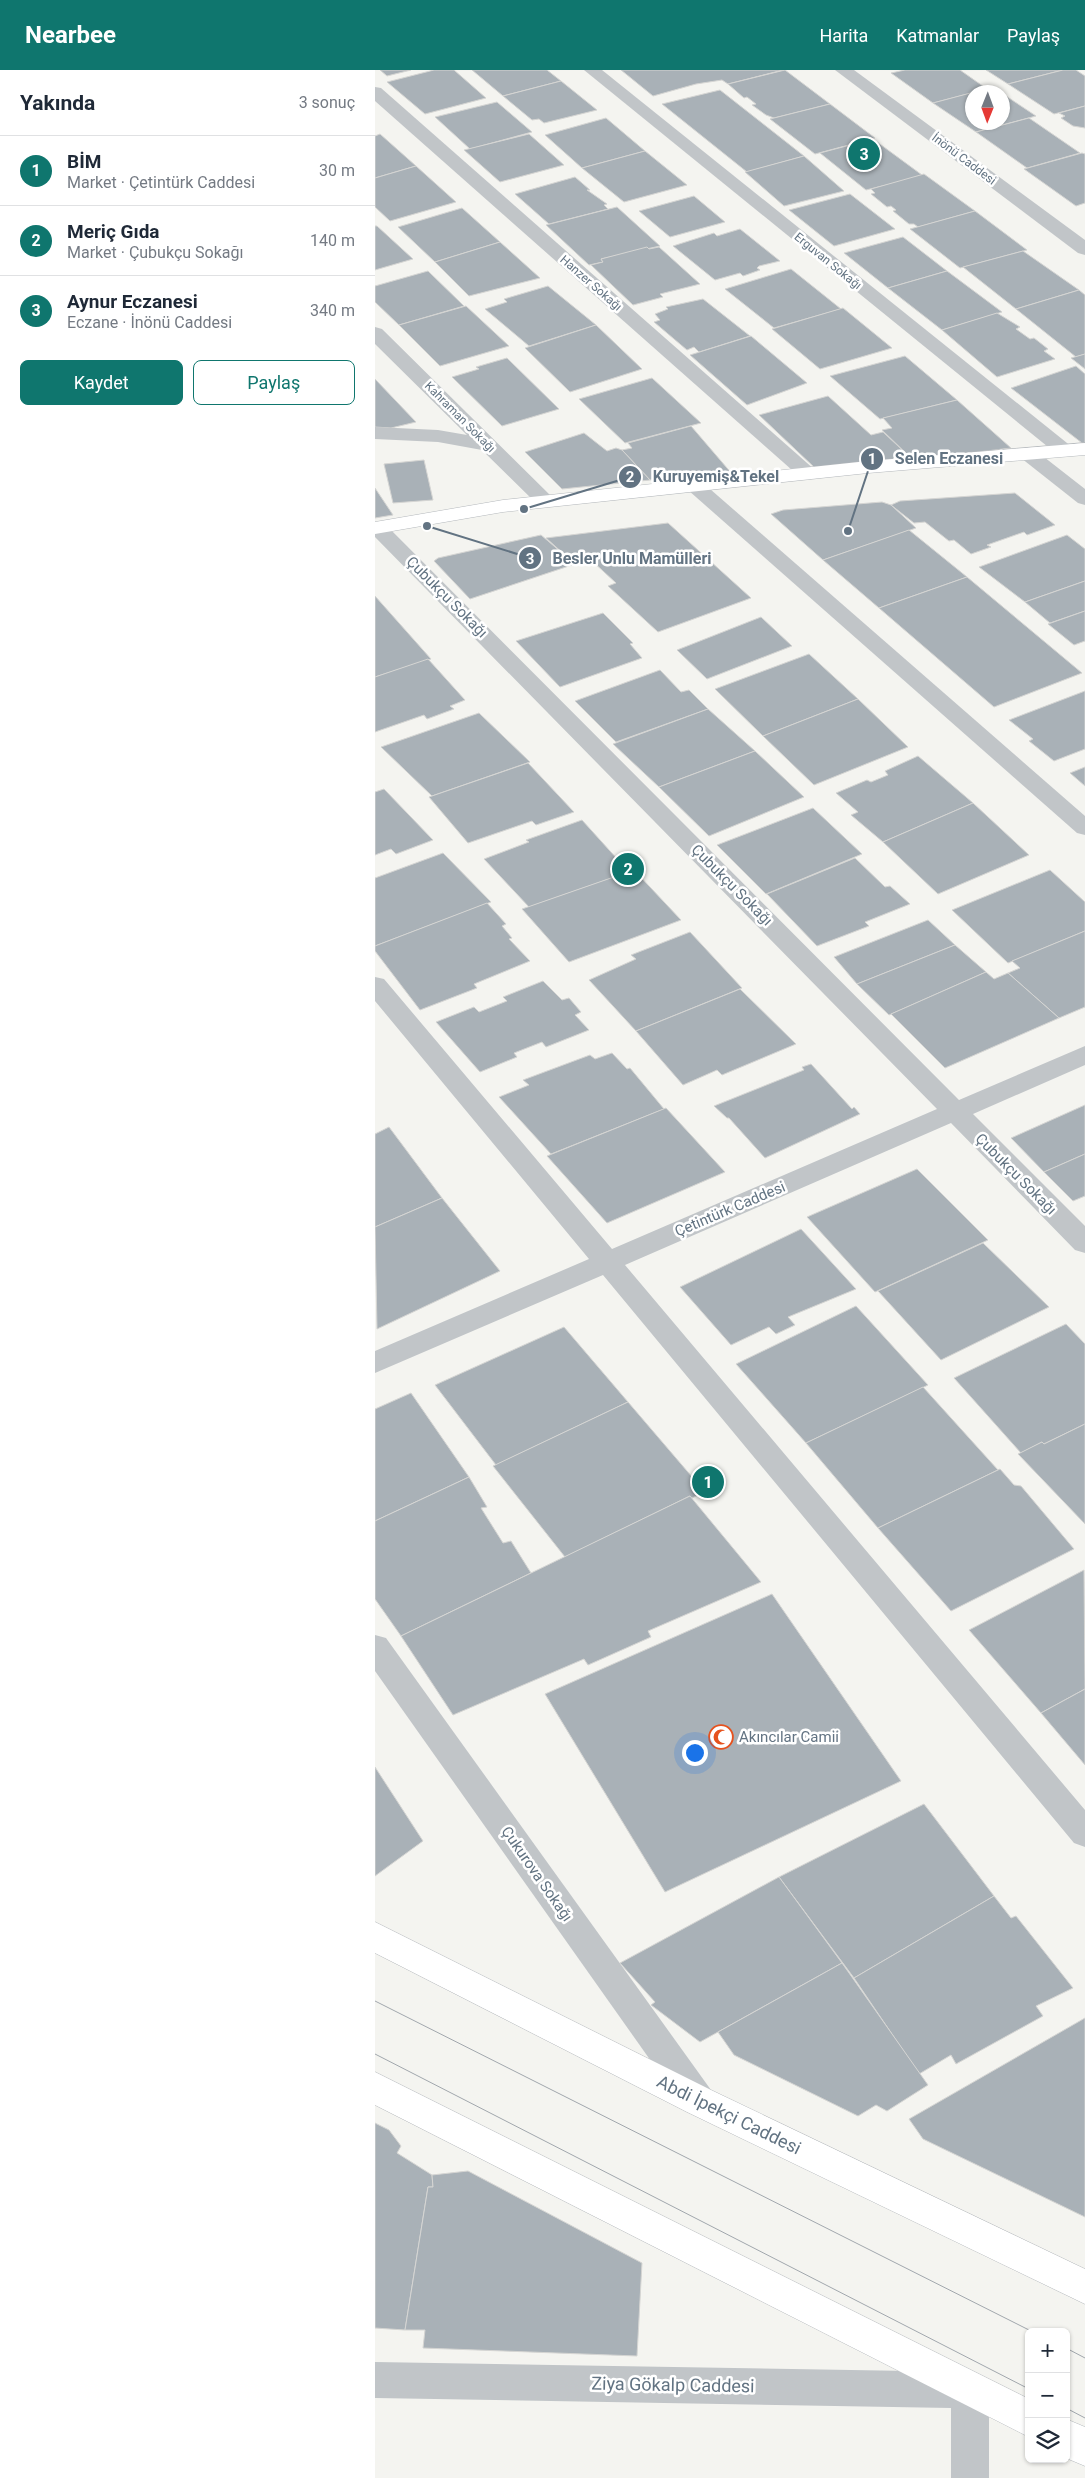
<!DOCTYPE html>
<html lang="tr">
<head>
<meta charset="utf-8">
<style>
  :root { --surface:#fff; --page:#f2f2f3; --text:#1f2937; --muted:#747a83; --line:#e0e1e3; --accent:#0f766e }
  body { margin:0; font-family:Roboto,sans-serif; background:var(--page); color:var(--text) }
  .controls { position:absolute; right:15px; bottom:15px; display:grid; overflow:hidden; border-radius:8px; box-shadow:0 1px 4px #0004 }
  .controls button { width:45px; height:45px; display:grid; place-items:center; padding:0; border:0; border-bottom:1px solid var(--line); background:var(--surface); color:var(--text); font:25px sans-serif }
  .compass { position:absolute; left:590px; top:15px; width:45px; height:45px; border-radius:50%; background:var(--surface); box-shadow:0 1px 4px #0004; rotate:181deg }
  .you { position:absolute; left:319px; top:1682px; width:18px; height:18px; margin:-12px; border:4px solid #fff; border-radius:50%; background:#1a73e8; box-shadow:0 0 0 8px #1a73e833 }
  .badge { display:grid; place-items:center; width:32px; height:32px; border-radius:50%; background:var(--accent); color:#fff; font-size:16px; font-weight:700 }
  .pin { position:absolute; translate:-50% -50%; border:2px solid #fff; box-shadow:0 1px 5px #0006 }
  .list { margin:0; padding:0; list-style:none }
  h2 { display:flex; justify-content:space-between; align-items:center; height:65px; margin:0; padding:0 20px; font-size:21px }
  h2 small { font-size:16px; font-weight:400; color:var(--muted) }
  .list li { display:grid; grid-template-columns:32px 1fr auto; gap:15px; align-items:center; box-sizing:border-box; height:70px; padding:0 20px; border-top:1px solid var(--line) }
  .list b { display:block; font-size:19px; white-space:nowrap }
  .list p { margin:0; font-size:16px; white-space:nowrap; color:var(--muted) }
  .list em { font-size:16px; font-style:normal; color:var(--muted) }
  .actions { display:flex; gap:10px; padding:15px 20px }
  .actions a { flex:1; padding:11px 0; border:1px solid var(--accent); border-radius:8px; text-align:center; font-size:18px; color:var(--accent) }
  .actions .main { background:var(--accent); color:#fff }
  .icon { flex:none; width:28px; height:28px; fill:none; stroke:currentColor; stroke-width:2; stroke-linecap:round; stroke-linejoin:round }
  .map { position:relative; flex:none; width:710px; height:2408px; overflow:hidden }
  header { display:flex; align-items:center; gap:30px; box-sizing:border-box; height:70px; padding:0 25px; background:var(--accent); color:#fff }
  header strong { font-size:24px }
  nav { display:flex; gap:28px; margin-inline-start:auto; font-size:18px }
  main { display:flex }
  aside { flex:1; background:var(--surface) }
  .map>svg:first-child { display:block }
  .building { fill:#a9b1b7; stroke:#d5d5d3 }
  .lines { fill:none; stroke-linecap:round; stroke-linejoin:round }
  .major-casing { stroke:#b4b8bc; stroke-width:1 }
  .minor { fill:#c1c5c8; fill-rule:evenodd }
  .major { fill:#fff; fill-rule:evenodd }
  .tram { stroke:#a1a7ad; stroke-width:1 }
  .labels { text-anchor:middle; stroke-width:5; stroke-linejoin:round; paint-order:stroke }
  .far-street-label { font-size:12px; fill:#627382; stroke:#fff }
  .street-label { font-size:15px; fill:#627382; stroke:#fff }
  .poi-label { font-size:15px; fill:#627382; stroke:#fff; text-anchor:start }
  .near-street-label { font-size:18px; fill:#627382; stroke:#fff }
  .leader { fill:none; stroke:#627382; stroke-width:2 }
  .callout-dot { fill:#627382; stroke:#fff; stroke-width:2 }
  .mark-label { font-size:15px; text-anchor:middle; font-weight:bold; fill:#fff }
  .callout-label { font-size:16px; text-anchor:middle; font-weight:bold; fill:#627382; stroke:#fff; stroke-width:5; stroke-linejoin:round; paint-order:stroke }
</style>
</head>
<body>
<header>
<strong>Nearbee</strong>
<nav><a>Harita</a><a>Katmanlar</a><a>Paylaş</a></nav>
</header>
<main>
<aside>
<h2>Yakında<small>3 sonuç</small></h2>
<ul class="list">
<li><span class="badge">1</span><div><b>BİM</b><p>Market · Çetintürk Caddesi</p></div><em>30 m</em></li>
<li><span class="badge">2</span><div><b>Meriç Gıda</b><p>Market · Çubukçu Sokağı</p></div><em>140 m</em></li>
<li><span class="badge">3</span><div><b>Aynur Eczanesi</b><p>Eczane · İnönü Caddesi</p></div><em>340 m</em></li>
</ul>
<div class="actions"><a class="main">Kaydet</a><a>Paylaş</a></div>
</aside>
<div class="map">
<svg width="710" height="2408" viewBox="0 0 710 2408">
  <rect width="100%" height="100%" fill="#f4f4f0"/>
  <!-- building -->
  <g class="building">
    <path d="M5,0H36L12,6Z"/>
    <path d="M59,0H79L111,28L50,44L12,12Z"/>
    <path d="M97,0H172L186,11L128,26Z"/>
    <path d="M246,0H408L353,14L347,10L321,14L278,26Z"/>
    <path d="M410,0L455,34L399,48L391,45L377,35L381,34L372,27L369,28L353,14Z"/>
    <path d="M530,0H585L612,19L558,33L516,3Z"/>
    <path d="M611,0H688L633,14Z"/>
    <path d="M688,0H701L710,6V36L679,44L633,14Z"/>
    <path d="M186,11L222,40L169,53L164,49L157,50L128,26Z"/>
    <path d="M618,17L626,22H598V52H628V24L661,46L601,62L558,33Z"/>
    <path d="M345,20L429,86L372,102L287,34Z"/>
    <path d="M122,32L157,62L95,79L60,47Z"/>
    <path d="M455,34L500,68L440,84L395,49Z"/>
    <path d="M710,36V58L698,56L686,48L690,46L684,43Z"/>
    <path d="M231,48L270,81L207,98L170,65Z"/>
    <path d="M654,48L705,83L652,98L601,62Z"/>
    <path d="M5,64L41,96L0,108V66Z"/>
    <path d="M154,64L189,95L125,112L89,80Z"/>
    <path d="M498,69L547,105L548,106L491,120L445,83Z"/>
    <path d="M270,81L312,115L249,132L207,98Z"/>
    <path d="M707,83L710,84V133L701,136L649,99Z"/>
    <path d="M429,86L469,121L409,136L370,102Z"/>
    <path d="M41,96L81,132L15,151L0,137V108Z"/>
    <path d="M549,104L600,141L543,157L539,154H534L518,141L521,140L516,136L512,137L496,124L500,123L496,119Z"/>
    <path d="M200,107L215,120H212L232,134L229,135L233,139L174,154L140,124Z"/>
    <path d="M475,124L520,159L459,176L414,140Z"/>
    <path d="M319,126L350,152L295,167L264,141Z"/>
    <path d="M242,137L285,176L226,189L228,192L214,195L171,155Z"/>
    <path d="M87,138L125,172L60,192L23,157Z"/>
    <path d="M600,141L652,180L585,198L535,159Z"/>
    <path d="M0,156H2L38,189L0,200Z"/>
    <path d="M365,159L405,191L384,196L382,198L385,200L368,206L365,203L340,210L298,176L339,163L342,166Z"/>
    <path d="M528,167L572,201L513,218L469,183Z"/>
    <path d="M125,172L165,208L94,226L60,192Z"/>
    <path d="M272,177L274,179L284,177L325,214L285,224L288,227L258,235L216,195L228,192L226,189Z"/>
    <path d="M648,181L704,220L641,239L588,197Z"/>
    <path d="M416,199L466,239L399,258L350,219Z"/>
    <path d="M53,201L89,236L24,255L0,232V216Z"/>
    <path d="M572,201L627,242L567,260L513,218Z"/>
    <path d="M173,216L221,255L154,276L110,239L132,232L129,229Z"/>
    <path d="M704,220L710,225V284L701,287L641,239Z"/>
    <path d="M328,229L375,266L324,282L319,277L312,280L279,252L285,250L280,244L293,239L291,237Z"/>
    <path d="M91,236L134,276L65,296L24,255Z"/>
    <path d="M468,238L517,278L445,299L397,259Z"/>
    <path d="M622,243L645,257L641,259L655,269L659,268L673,279L669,281L680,289L622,307L567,260Z"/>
    <path d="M221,255L267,299L195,322L150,278Z"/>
    <path d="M376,266L432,313L372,335L315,285Z"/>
    <path d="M710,284V299L696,288Z"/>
    <path d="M530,286L582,330L505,349L455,306Z"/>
    <path d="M132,288L184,339L127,356L77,307L104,299L101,297Z"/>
    <path d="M701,296L710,304V373H707L636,318Z"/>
    <path d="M277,308L326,353L250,373L204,329Z"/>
    <path d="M0,309L41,352L16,358L0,357Z"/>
    <path d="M453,326L496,365L508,362L538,390L440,398L384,345Z"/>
    <path d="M582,330L636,378L538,390L507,360L517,358L508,348Z"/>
    <path d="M316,356L358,405L275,410L247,380L257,378L253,373Z"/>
    <path d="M209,363L232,381L241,378L247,380L275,410L187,419L150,382Z"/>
    <path d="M49,390L58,430L18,433L9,394Z"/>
    <path d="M0,418L18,445L0,448Z"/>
    <path d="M640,423L680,455L652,465L649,462L612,475L616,477L596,484L579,470L574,471L550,452L539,453L516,435L525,431Z"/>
    <path d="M507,432L516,435L541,458L448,490L396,444L408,440Z"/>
    <path d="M293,453L376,528L283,562L233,516L241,513L215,489L200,494L171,468Z"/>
    <path d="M534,460L592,507L504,538L448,490Z"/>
    <path d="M166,465L200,494L95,529L59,491L63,488Z"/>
    <path d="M692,465L710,479V511L650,532L604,497Z"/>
    <path d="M592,507L707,603L619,637L504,538Z"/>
    <path d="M710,511V541L675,553L650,532Z"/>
    <path d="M0,526L56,589L0,607Z"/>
    <path d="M710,541V571L699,575L673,554Z"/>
    <path d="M228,543L258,573L255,574L267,588L185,617L141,571Z"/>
    <path d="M386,547L417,576L332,609L302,580Z"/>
    <path d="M434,584L483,629L388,666L340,619Z"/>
    <path d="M53,589L90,630L75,636L79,639L52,649L49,645L0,662V607Z"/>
    <path d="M285,600L306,622L314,620L333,639L241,672L200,631Z"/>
    <path d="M710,621V679L679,691L654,671L658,669L634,650Z"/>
    <path d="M483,629L533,677L439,715L388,666Z"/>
    <path d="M333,639L380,681L284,717L238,674Z"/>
    <path d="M104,643L155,692L57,726L6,677Z"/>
    <path d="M380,681L429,727L334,766L284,717Z"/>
    <path d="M543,686L598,733L508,772L476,745L483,742L461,723L492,710L496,712L513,705L510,701Z"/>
    <path d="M153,693L199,742L161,755L157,751L93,773L54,727Z"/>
    <path d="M710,697V716L695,703Z"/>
    <path d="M9,719L58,770L21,784L16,779L0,785V722Z"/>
    <path d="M598,733L654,785L563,824L508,772Z"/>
    <path d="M438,738L487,784L391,824L342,775Z"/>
    <path d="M207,750L254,802L154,837L109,789L154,772L151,770Z"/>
    <path d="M68,783L116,832L0,876V808Z"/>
    <path d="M480,788L510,817L515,816L535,834L490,852L494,856L442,876L392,824Z"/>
    <path d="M259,800L306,850L194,892L147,839Z"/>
    <path d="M675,800L710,832V861L633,893L577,840Z"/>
    <path d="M112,833L131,854L127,856L137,868L134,869L155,891L99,914L102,918L45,940L0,881V876Z"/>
    <path d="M553,850L580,875L482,914L459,887Z"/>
    <path d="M710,861V937L684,948L633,903L645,898L637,891Z"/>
    <path d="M315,862L367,918L261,961L214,910L261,889L256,885Z"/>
    <path d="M580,875L611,902L514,945L482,914Z"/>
    <path d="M611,902L619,909L633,903L684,948L570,998L516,944Z"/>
    <path d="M168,911L187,930L194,928L206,942L200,945L214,960L171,977L167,972L139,983L142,987L105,1002L61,952L99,937L104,942L132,931L128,927Z"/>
    <path d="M365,919L421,974L347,1005L342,1000L308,1015L261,961Z"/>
    <path d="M237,983L252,999L255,998L289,1039L176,1084L124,1027L154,1015L148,1010L215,985L220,989Z"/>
    <path d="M436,994L477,1039L479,1037L485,1044L390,1088L354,1048H352L339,1036L429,1000L427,997Z"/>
    <path d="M710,1035V1084L669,1102L636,1068Z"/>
    <path d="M291,1038L350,1102L232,1153L172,1086Z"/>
    <path d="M14,1057L67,1128L0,1157V1064Z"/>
    <path d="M710,1084V1126L698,1131L669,1102Z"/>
    <path d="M542,1099L613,1170L500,1222L432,1147Z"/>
    <path d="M67,1128L125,1201L2,1259L0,1157Z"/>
    <path d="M426,1159L481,1219L413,1247L420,1255L401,1264L394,1257L356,1275L305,1217Z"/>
    <path d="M608,1173L674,1237L566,1290L503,1221Z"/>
    <path d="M481,1236L553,1315L431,1373L361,1294Z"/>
    <path d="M691,1254L710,1274V1354L669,1374L667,1372L646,1383L579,1308Z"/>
    <path d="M189,1257L253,1332L121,1395L60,1315Z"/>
    <path d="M548,1317L623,1400L503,1458L431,1373Z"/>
    <path d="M36,1323L94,1407L0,1451V1339Z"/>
    <path d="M253,1332L330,1422L317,1428L315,1426L190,1487L118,1396Z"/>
    <path d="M710,1354V1454L643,1384L667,1372L669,1374Z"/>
    <path d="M625,1399L639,1415L646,1416L699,1479L576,1541L503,1458Z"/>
    <path d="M94,1407L112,1437L106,1438L128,1473L136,1471L156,1503L26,1566L0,1529V1451Z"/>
    <path d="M315,1426L386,1512L273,1561L276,1567L213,1595L209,1589L78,1645L26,1566Z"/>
    <path d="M709,1500L710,1619L666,1643L594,1560Z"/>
    <path d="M397,1524L526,1711L290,1822L170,1624Z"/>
    <path d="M710,1619V1695L666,1643Z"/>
    <path d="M0,1697L48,1771L0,1806Z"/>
    <path d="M549,1734L619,1826L479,1908L404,1807Z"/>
    <path d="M404,1807L467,1893L325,1972L276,1935L280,1932L245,1893Z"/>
    <path d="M619,1826L636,1848L641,1846L698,1918L661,1936L668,1946L581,1994L576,1985L544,2004L479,1908Z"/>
    <path d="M467,1893L553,2015L512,2041L501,2035L483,2046L359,1985L343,1962Z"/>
    <path d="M710,1948V2147L548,2069L534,2049Z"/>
    <path d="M0,2053L14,2060L26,2076L22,2083L57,2105L58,2117H53L30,2260L0,2258Z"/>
    <path d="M93,2101L267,2193L262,2286L48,2278L50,2260H30L53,2117H58L57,2105Z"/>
  </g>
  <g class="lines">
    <!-- major casing -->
    <g class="major-casing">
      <g id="major">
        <path d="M710,373V385L493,403L128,442L0,464V452L128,430L493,391Z"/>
        <path d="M0,1852L336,2020L710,2199V2234L312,2042L0,1883Z"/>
        <path d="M0,2002L654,2329V2367L0,2035Z"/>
        <path d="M691,2349L710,2357V2396L691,2388Z"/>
      </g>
    </g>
    <!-- minor -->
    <g class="minor">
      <path d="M209,0H227L697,377L700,381L697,385L690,387L683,385Z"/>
      <path d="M460,0H479L710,170V185L703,183Z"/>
      <path d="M0,17L6,18L440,400L443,404L440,408L433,410L426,408L0,31Z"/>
      <path d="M0,257L7,259L177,427L180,431L177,435L170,437L163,435L107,380L63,372L0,369V357L63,360L92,365L0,274Z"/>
      <path d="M653,378L660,380L710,419V435L703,433L646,388L643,384L646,380Z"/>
      <path d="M320,410L327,412L710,746V765L702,763L313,420L310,416L313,412Z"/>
      <path d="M0,452L10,454L584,1030L710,976V995L598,1044L710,1156V1183L700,1180L576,1053L250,1195L710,1740V1777L699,1773L228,1205L0,1303V1281L214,1189L0,931V907L9,909L237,1179L562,1039L0,467Z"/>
      <path d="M0,1565L11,1568L336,2020L341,2031L336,2042L324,2047L312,2042L0,1601Z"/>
      <path d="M0,2292L595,2302L608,2307L614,2320V2408H576V2338L0,2328Z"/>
    </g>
    <!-- major -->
    <use href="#major" class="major"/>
    <!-- tram -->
    <g class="tram">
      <path d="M0,1931L658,2262"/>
      <path d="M0,1984L654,2319"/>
      <path d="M691,2278L710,2288"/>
      <path d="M691,2338L710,2348"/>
    </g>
  </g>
  <!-- icons -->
  <defs>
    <g id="mosque-ring" transform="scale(1.25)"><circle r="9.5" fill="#fff" stroke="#e6521e" stroke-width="1.5"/><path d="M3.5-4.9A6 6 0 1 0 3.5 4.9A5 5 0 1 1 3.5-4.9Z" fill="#e6521e"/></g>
  </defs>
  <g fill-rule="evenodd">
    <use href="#mosque-ring" x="346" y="1667"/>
  </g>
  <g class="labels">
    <!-- far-street labels -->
    <g class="far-street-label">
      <text transform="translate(589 89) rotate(37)" y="4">İnönü Caddesi</text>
      <text transform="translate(453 191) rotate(39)" y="4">Erguvan Sokağı</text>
      <text transform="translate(216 213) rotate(41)" y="4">Hanzer Sokağı</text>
      <text transform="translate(85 347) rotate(45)" y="4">Kahraman Sokağı</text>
    </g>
    <!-- street labels -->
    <g class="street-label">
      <text transform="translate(72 527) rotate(45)" y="5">Çubukçu Sokağı</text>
      <text transform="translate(357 815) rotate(45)" y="5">Çubukçu Sokağı</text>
      <text transform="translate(641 1104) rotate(45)" y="5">Çubukçu Sokağı</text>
      <text transform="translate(355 1139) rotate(-23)" y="5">Çetintürk Caddesi</text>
      <text transform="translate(162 1804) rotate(55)" y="5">Çukurova Sokağı</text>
    </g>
    <!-- poi labels -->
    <g class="poi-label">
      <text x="364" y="1672">Akıncılar Camii</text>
    </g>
    <!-- near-street labels -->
    <g class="near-street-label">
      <text transform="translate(354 2045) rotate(26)" y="6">Abdi İpekçi Caddesi</text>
      <text transform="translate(298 2315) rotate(1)" y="6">Ziya Gökalp Caddesi</text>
    </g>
  </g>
  <!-- callouts -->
  <path class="leader" d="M473 461L497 389M149 439L255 407M52 456L155 488"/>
  <g class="callout-dot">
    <circle cx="473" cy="461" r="5"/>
    <circle cx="149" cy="439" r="5"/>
    <circle cx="52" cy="456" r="5"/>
    <circle cx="497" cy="389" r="12"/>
    <circle cx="255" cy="407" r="12"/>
    <circle cx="155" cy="488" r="12"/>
  </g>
  <g class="mark-label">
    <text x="497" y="394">1</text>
    <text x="255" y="412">2</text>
    <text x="155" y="494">3</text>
  </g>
  <g class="callout-label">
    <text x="574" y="394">Selen Eczanesi</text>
    <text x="341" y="412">Kuruyemiş&amp;Tekel</text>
    <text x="257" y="494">Besler Unlu Mamülleri</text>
  </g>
</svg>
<div class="controls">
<button>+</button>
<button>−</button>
<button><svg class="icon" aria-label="layers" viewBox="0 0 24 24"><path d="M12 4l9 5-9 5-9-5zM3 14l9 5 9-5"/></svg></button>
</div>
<svg class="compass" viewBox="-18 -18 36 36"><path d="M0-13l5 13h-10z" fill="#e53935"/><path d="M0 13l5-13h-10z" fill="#747a83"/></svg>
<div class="you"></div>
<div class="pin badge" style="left:333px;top:1412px">1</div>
<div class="pin badge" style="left:253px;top:799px">2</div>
<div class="pin badge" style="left:489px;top:84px">3</div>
</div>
</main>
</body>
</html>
